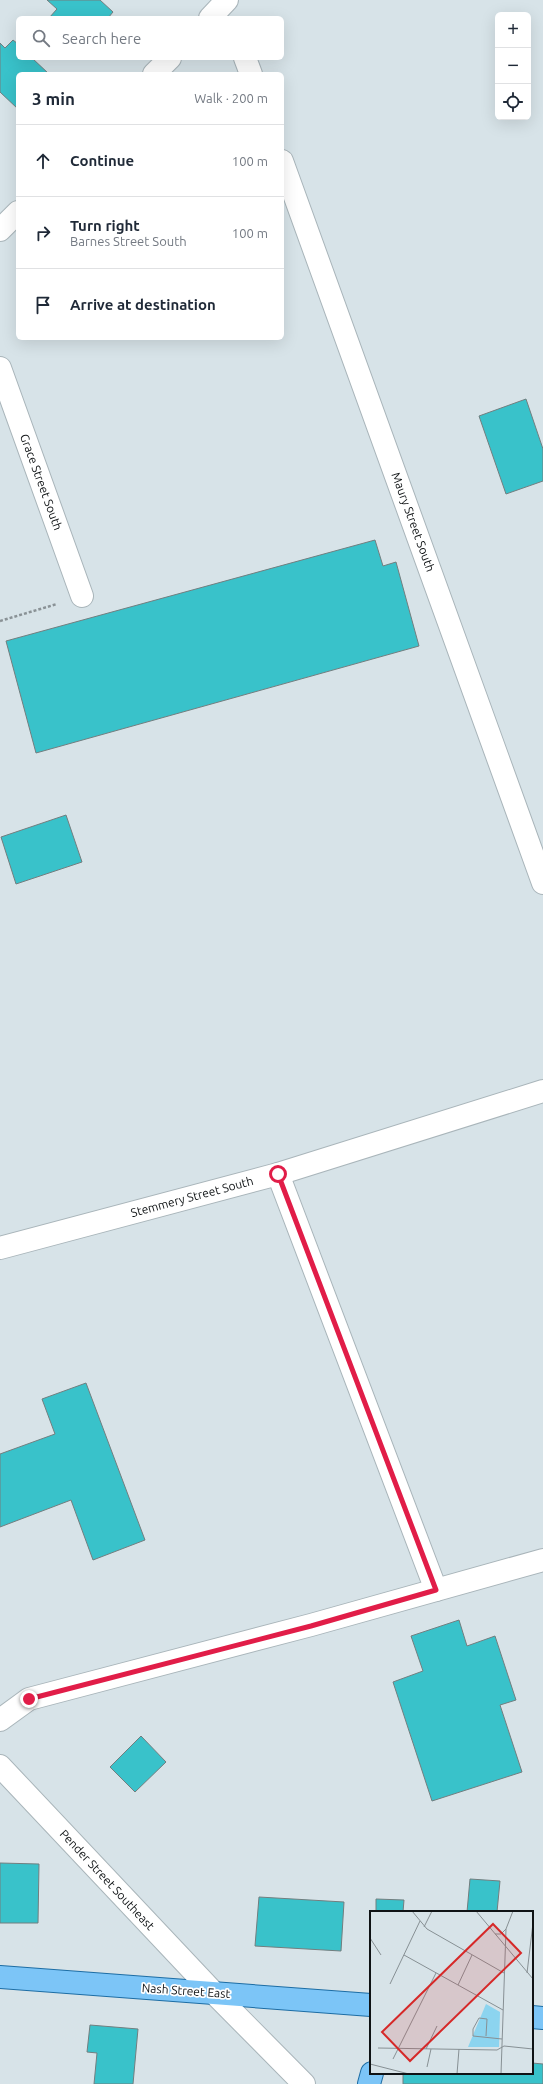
<!DOCTYPE html>
<html lang="en">
<head>
<meta charset="utf-8">
<style>
  :root { --surface:#fff; --page:#f2f2f3; --text:#1f2937; --muted:#747a83; --line:#e0e1e3 }
  body { margin:0; font-family:Ubuntu,sans-serif; background:var(--page); color:var(--text) }
  .controls { position:absolute; right:12px; top:12px; display:grid; overflow:hidden; border-radius:6px; box-shadow:0 4px 16px #0002 }
  .controls button { width:36px; height:36px; display:grid; place-items:center; padding:0; border:0; border-bottom:1px solid var(--line); background:var(--surface); color:var(--text); font:20px sans-serif }
  .stop { position:absolute; width:12px; height:12px; margin:-9px; border:3px solid #e11d48; border-radius:50%; background:#fff }
  .stop.end { background:#e11d48; border-color:#fff; box-shadow:0 1px 4px #0008 }
  .list { margin:0; padding:0; list-style:none }
  h2 { display:flex; justify-content:space-between; align-items:center; height:52px; margin:0; padding:0 16px; font-size:17px }
  h2 small { font-size:13px; font-weight:400; color:var(--muted) }
  .list li { display:grid; grid-template-columns:26px 1fr auto; gap:12px; align-items:center; box-sizing:border-box; height:72px; padding:0 16px; border-top:1px solid var(--line) }
  .list b { display:block; font-size:15px; white-space:nowrap }
  .list p { margin:0; font-size:13px; white-space:nowrap; color:var(--muted) }
  .list em { font-size:13px; font-style:normal; color:var(--muted) }
  .icon { flex:none; width:22px; height:22px; fill:none; stroke:currentColor; stroke-width:2; stroke-linecap:round; stroke-linejoin:round }
  .map { position:relative; flex:none; width:543px; height:2084px; overflow:hidden }
  .search { position:absolute; background:var(--surface); box-shadow:0 4px 16px #0002; left:16px; top:16px; width:268px; height:44px; display:flex; align-items:center; gap:10px; box-sizing:border-box; padding:0 14px; border-radius:6px; color:var(--muted); font-size:15px }
  .panel { position:absolute; background:var(--surface); box-shadow:0 4px 16px #0002; left:16px; top:72px; width:268px; height:268px; border-radius:6px }
  .map>svg:first-child { display:block }
  .building { fill:#39c2ca; stroke:#727e7f }
  .lines { fill:none; stroke-linecap:round; stroke-linejoin:round }
  .minor-casing { stroke:#a9b5ba; stroke-width:24 }
  .major-casing { stroke:#1d6da4; stroke-width:24 }
  .path { stroke:#8a9296; stroke-width:2.5; stroke-dasharray:3 2; stroke-linecap:butt }
  .minor { stroke:#fff; stroke-width:22 }
  .major { stroke:#7cc5f7; stroke-width:22 }
  .route { stroke:#e11d48; stroke-width:5 }
  .labels { text-anchor:middle; stroke-width:3.5; stroke-linejoin:round; paint-order:stroke }
  .street-label { font-size:12px; fill:#0f1315; stroke:#fff }
  .inset-road { fill:none; stroke:#879094; stroke-width:1 }
  .view { fill:#d62828; fill-opacity:0.15; stroke:#d62828; stroke-width:2 }
  .inset-edge { fill:none; stroke:#0f1315; stroke-width:2 }
</style>
</head>
<body>
<div class="map">
<svg width="543" height="2084" viewBox="0 0 543 2084">
  <rect width="100%" height="100%" fill="#d7e3e8"/>
  <!-- building -->
  <g class="building">
    <path d="M47,0H100L113,12L108,18H49L57,9Z"/>
    <path d="M13,40L18,44V58H32L49,74H18V109L0,92V43L5,48Z"/>
    <path d="M526,399L543,449V481L506,494L479,416Z"/>
    <path d="M375,540L383,566L396,562L419,646L36,753L6,641Z"/>
    <path d="M66,815L82,862L16,884L1,837Z"/>
    <path d="M86,1383L145,1540L93,1560L71,1500L0,1527V1454L55,1434L42,1399Z"/>
    <path d="M459,1620L467,1646L495,1636L516,1700L500,1705L522,1772L432,1801L393,1682L423,1671L411,1636Z"/>
    <path d="M141,1736L166,1762L135,1792L110,1767Z"/>
    <path d="M0,1863L39,1864L38,1923H0Z"/>
    <path d="M470,1879L500,1881L497,1912H467Z"/>
    <path d="M259,1897L344,1902L341,1951L255,1946Z"/>
    <path d="M376,1899L404,1900L403,1912H376Z"/>
    <path d="M90,2025L138,2029L133,2084H94L97,2053L87,2052Z"/>
    <path d="M532,2063L543,2064V2084H403V2073H532Z"/>
  </g>
  <g class="lines">
    <!-- minor casing -->
    <g class="minor-casing">
      <g id="minor">
        <path d="M210,18L227,0"/>
        <path d="M245,58L251,74"/>
        <path d="M154,74L170,58"/>
        <path d="M282,161L543,883"/>
        <path d="M0,230L18,212"/>
        <path d="M0,368L82,596"/>
        <path d="M278,1174L436,1590"/>
        <path d="M0,1248L278,1174L543,1091"/>
        <path d="M0,1720L29,1699L311,1625L543,1560"/>
        <path d="M0,1766L214,1993L304,2084"/>
      </g>
    </g>
    <!-- major casing -->
    <g class="major-casing">
      <g id="major">
        <path d="M0,1977L371,2005"/>
        <path d="M532,2017L543,2018"/>
        <path d="M369,2084L372,2073"/>
      </g>
    </g>
    <!-- path -->
    <path class="path" d="M0,621L57,604"/>
    <!-- minor -->
    <use href="#minor" class="minor"/>
    <!-- major -->
    <use href="#major" class="major"/>
  </g>
  <g class="lines">
    <!-- route -->
    <path class="route" d="M29,1699L311,1626L436,1590L278,1174"/>
  </g>
  <g class="labels">
    <!-- street labels -->
    <g class="street-label">
      <text transform="translate(41 482) rotate(70)" y="4">Grace Street South</text>
      <text transform="translate(413 522) rotate(70)" y="4">Maury Street South</text>
      <text transform="translate(192 1197) rotate(-15)" y="4">Stemmery Street South</text>
      <text transform="translate(107 1880) rotate(47)" y="4">Pender Street Southeast</text>
      <text transform="translate(186 1991) rotate(4)" y="4">Nash Street East</text>
    </g>
  </g>
  <!-- overview -->
  <g transform="translate(370 1911)">
    <rect width="163" height="163" fill="#d7e3e8"/>
    <path d="M116,93L130,101L129,136H98Z" fill="#8cd4ef"/>
    <path class="inset-road" d="M42,0L57,18L134,62M106,0L163,68M54,16L62,0M125,23H131L136,18M0,27L11,44M34,44L133,99M157,62L163,12M20,73L50,10M88,74L102,44M116,125L117,108L109,107L103,118V125L132,128M8,137L127,139L134,135L163,138M56,138L67,115M23,148L66,62M0,153L39,163M57,156L61,138M87,163L89,138M131,163L136,18L143,0"/>
    <path class="view" d="M123,13L151,42L40,150L12,121Z"/>
    <rect width="163" height="163" class="inset-edge"/>
  </g>
</svg>
<div class="controls">
<button>+</button>
<button>−</button>
<button><svg class="icon" aria-label="locate" viewBox="0 0 24 24"><circle cx="12" cy="12" r="6"/><path d="M12 2v4M12 18v4M2 12h4M18 12h4"/></svg></button>
</div>
<div class="stop" style="left:278px;top:1174px"></div>
<div class="stop end" style="left:29px;top:1699px"></div>
<div class="search"><svg class="icon" aria-label="search" viewBox="0 0 24 24"><circle cx="10" cy="10" r="6"/><path d="M15 15l6 6"/></svg>Search here</div>
<section class="panel">
<h2>3 min<small>Walk · 200 m</small></h2>
<ul class="list">
<li><svg class="icon" aria-label="ahead" viewBox="0 0 24 24"><path d="M12 20V5M6 11l6-6 6 6"/></svg><div><b>Continue</b></div><em>100 m</em></li>
<li><svg class="icon" aria-label="right" viewBox="0 0 24 24"><path d="M7 20v-9h11M14 6l5 5-5 5"/></svg><div><b>Turn right</b><p>Barnes Street South</p></div><em>100 m</em></li>
<li><svg class="icon" aria-label="arrive" viewBox="0 0 24 24"><path d="M6 21V4h12l-3 4 3 4H6"/></svg><div><b>Arrive at destination</b></div></li>
</ul>
</section>
</div>
</body>
</html>
